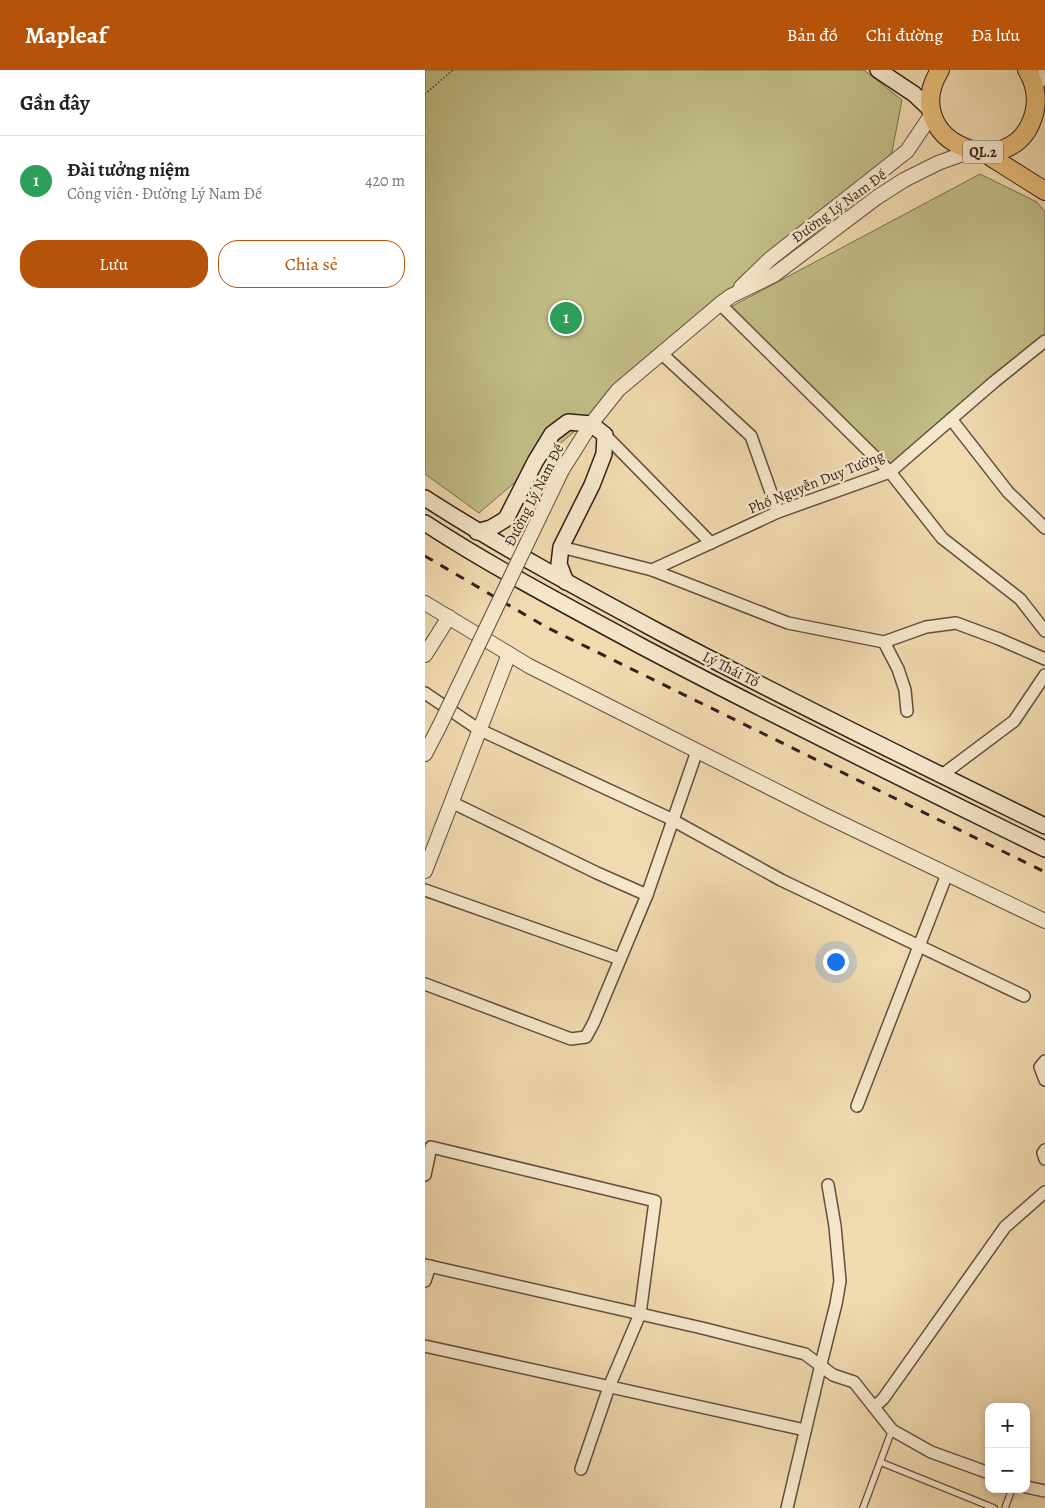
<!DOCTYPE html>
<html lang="vi">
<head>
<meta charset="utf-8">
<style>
  :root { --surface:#fff; --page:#f6f6f6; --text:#222; --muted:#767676; --line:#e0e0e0; --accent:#b45309 }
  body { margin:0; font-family:Alegreya,serif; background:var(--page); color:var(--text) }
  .controls { position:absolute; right:15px; bottom:15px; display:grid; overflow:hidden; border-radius:10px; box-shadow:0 2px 8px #0003 }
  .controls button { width:45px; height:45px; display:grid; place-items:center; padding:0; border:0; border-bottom:1px solid var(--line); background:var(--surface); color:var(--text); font:25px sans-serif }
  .you { position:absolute; left:410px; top:891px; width:18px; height:18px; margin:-12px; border:4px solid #fff; border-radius:50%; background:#1a73e8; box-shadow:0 0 0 8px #1a73e833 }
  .badge { display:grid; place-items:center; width:32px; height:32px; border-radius:50%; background:var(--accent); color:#fff; font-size:16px; font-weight:700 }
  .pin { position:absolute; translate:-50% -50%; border:2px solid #fff; box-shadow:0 1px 5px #0006 }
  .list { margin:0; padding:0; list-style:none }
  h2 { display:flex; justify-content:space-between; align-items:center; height:65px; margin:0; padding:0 20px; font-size:21px }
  h2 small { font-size:16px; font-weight:400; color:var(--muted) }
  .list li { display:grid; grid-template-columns:32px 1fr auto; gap:15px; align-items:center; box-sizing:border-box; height:90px; padding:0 20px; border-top:1px solid var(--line) }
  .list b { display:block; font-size:19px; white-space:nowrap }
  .list p { margin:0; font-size:16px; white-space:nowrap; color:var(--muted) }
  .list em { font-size:16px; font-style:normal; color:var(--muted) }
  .actions { display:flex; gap:10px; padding:15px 20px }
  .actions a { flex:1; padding:11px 0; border:1px solid var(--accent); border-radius:20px; text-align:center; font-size:18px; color:var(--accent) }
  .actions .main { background:var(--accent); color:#fff }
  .map { position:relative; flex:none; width:620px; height:1438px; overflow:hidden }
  header { display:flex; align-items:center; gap:30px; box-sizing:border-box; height:70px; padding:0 25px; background:var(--accent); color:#fff }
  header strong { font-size:24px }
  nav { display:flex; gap:28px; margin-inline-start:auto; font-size:18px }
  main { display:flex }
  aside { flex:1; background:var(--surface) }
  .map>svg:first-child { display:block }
  .green { fill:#c1bd86; stroke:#796e4f }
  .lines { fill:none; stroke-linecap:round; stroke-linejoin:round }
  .service-casing { stroke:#614e3e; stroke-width:8 }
  .minor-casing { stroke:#614e3e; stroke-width:14 }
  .tertiary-casing { stroke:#614e3e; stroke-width:16 }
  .secondary-casing { stroke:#311f18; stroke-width:18 }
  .primary-casing { stroke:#311f18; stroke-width:20 }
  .path { stroke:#311f18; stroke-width:2; stroke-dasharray:1 2.5; stroke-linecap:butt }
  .service { stroke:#f6e7cb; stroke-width:5.5 }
  .minor { stroke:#f6e7cb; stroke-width:11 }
  .tertiary { stroke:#f6e7cb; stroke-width:14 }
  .secondary { stroke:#f6e7cb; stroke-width:15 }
  .primary { stroke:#e8bd78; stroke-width:18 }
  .rail { stroke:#311f18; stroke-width:3; stroke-dasharray:9 9; stroke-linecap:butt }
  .tertiary-bridge-casing { stroke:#614e3e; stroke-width:16; stroke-linecap:butt }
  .tertiary-bridge { stroke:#f6e7cb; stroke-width:14 }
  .labels { text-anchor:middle; stroke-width:5; stroke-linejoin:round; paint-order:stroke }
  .shield { fill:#f6e7cb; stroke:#6c5b4e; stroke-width:1 }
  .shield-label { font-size:14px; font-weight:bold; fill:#311f18 }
  .street-label { font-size:15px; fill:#311f18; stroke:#f6e7cb }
</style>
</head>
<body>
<header>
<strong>Mapleaf</strong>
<nav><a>Bản đồ</a><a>Chỉ đường</a><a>Đã lưu</a></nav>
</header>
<main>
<aside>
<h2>Gần đây<small></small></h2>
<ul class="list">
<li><span class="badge" style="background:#2e9e5b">1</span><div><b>Đài tưởng niệm</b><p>Công viên · Đường Lý Nam Đế</p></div><em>420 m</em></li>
</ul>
<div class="actions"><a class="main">Lưu</a><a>Chia sẻ</a></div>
</aside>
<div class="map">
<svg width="620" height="1438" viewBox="0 0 620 1438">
  <rect width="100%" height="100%" fill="#f1daaf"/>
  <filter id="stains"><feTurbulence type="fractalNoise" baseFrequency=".004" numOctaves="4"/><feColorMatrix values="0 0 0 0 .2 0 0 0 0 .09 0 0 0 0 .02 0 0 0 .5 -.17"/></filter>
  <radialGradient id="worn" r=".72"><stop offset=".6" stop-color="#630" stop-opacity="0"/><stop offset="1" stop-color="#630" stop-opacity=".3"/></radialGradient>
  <!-- green -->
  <g class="green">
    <path d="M0,0H439L477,30L465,92L54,443L0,404Z"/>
    <path d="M555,104L612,132L620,142V264L465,402L302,239Z"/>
  </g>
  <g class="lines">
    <!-- service casing -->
    <g class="service-casing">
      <g id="service">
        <path d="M455,1392L569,1438"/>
        <path d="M438,1438L467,1360"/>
        <path d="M580,1438L587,1419"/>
      </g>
    </g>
    <!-- minor casing -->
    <g class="minor-casing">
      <g id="minor">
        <path d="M295,234L465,402L517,468L595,529L620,561"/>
        <path d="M236,283L326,366L353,442"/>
        <path d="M526,349L583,422L620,458"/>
        <path d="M180,365L286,473"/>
        <path d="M136,477L227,500L363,553L459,572L501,557L531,553L574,569L620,589"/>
        <path d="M227,500L353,442L465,402L569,312L620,271"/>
        <path d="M459,572L473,599L480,620L482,641"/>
        <path d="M0,623L53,659L242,747L356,810L599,926"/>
        <path d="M517,705L589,651L620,605"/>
        <path d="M26,732L172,803L222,825"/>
        <path d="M0,820L195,889"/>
        <path d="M0,914L146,969L161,967L169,952L222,825L272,681"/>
        <path d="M620,991L615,997L620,1010"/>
        <path d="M432,1036L522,804"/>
        <path d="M620,1080L618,1083L620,1089"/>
        <path d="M0,1105L6,1077L230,1131L215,1244L184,1317L156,1399"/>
        <path d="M0,1195L277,1258L380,1284L408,1305L429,1312L467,1360L506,1382L564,1403"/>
        <path d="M0,1211L5,1196"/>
        <path d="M0,1276L380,1360"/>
        <path d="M449,1337L458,1329L580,1157L620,1122"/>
        <path d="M601,1417L620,1421"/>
        <path d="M362,1438L396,1294L411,1234L415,1211L410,1156L403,1115"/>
      </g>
    </g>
    <!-- tertiary casing -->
    <g class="tertiary-casing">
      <g id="tertiary">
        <path d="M316,217L345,189L482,81L507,44"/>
        <path d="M137,400L166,354L193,320L295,234L306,226L349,205L451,128L479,110L513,93L546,81"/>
        <path d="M0,533L104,596L397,744L620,851"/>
        <path d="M0,585L24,547"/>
        <path d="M0,684L14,657"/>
        <path d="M0,801L84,584"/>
      </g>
    </g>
    <!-- secondary casing -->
    <g class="secondary-casing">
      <g id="secondary">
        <path d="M453,0L489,24L507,41"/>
        <path d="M609,16L620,4"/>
        <path d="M0,428C76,477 156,520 236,563C363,630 491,693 620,756"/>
        <path d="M0,453C69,498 142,536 214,575C348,646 484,712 620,779"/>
        <path d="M52,462L66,458L81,449L110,392L127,364L143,352L166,354L180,365L179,384L167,415L136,477L134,494L141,512"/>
      </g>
    </g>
    <!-- primary casing -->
    <g class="primary-casing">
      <g id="primary">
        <path d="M515,0C471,71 588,119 609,44C613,29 610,13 602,0"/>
        <path d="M558,82L620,121"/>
      </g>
    </g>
    <!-- path -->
    <path class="path" d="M0,24L28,0"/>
    <!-- service -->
    <use href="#service" class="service"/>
    <!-- minor -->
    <use href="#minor" class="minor"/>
    <!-- tertiary -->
    <use href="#tertiary" class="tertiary"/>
    <!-- secondary -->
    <use href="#secondary" class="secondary"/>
    <!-- primary -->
    <use href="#primary" class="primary"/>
    <!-- rail -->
    <path class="rail" d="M0,486L121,557L620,802"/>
    <!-- tertiary-bridge casing -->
    <g class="tertiary-bridge-casing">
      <path id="tertiary-bridge" d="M14,657L137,400"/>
    </g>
    <!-- tertiary-bridge -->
    <use href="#tertiary-bridge" class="tertiary-bridge"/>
  </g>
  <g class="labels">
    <!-- shield labels -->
    <rect class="shield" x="538" y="70.5" width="40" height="23" rx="4"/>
    <g class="shield-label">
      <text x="558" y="87">QL.2</text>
    </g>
    <!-- street labels -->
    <g class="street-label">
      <text transform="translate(414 136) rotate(-36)" y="5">Đường Lý Nam Đế</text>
      <text transform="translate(391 412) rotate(-22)" y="5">Phố Nguyễn Duy Tường</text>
      <text transform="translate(109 425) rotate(-63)" y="5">Đường Lý Nam Đế</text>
      <text transform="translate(306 599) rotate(27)" y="5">Lý Thái Tổ</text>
    </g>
  </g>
  <rect width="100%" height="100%" filter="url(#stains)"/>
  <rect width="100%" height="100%" fill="url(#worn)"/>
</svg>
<div class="controls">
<button>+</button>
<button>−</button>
</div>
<div class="you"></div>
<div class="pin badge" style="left:141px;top:248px;background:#2e9e5b">1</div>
</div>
</main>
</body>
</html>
